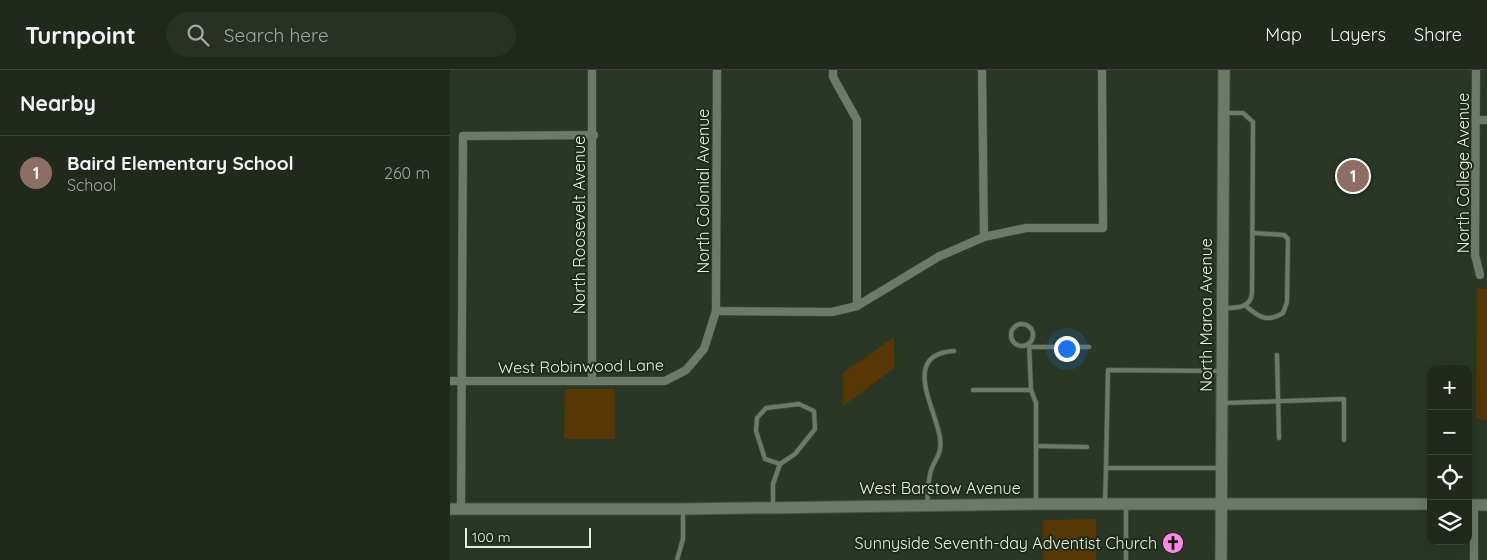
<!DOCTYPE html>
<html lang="en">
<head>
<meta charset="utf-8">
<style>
  :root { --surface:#20291b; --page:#283124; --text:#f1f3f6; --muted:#a2a6a3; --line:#3d453a; --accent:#fa87e7 }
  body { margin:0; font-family:Quicksand,sans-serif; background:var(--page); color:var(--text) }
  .controls { position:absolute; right:15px; bottom:15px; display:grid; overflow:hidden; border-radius:10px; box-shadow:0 5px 20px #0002 }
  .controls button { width:45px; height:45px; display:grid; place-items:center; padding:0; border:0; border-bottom:1px solid var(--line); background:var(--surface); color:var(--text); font:25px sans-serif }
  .scale { position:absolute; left:15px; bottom:12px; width:126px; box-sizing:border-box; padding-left:5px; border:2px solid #e5eee2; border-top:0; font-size:14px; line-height:18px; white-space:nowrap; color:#e5eee2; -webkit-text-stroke:4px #202c1a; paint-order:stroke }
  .you { position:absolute; left:616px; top:278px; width:18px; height:18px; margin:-12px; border:4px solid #fff; border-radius:50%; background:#1a73e8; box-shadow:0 0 0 8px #1a73e833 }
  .badge { display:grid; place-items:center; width:32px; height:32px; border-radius:50%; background:var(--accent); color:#fff; font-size:16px; font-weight:700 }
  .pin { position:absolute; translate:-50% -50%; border:2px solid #fff; box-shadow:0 1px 5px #0006 }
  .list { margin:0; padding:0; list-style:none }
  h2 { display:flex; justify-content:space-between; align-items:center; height:65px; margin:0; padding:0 20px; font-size:21px }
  h2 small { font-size:16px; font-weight:400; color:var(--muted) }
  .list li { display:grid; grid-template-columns:32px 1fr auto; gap:15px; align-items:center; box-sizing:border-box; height:75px; padding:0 20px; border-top:1px solid var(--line) }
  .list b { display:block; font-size:19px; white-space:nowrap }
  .list p { margin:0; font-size:16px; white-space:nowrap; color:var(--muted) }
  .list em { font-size:16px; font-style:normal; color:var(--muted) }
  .icon { flex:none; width:28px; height:28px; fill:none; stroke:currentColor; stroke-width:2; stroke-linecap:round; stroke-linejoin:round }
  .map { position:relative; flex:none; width:1037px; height:490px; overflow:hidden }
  header { display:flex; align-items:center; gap:30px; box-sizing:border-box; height:70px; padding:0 25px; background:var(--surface); border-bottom:1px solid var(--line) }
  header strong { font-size:24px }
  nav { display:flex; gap:28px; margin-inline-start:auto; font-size:18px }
  .search { width:350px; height:45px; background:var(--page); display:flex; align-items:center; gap:12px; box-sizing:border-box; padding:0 18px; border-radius:28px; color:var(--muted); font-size:19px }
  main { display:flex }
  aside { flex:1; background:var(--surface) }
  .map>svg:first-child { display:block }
  .green { fill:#573703 }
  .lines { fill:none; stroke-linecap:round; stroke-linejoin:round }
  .lane-casing { stroke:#495444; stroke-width:5.5 }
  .street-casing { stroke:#495444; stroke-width:9 }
  .secondary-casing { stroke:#495444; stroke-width:13 }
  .lane { stroke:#6c7b66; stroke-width:4 }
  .street { stroke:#6c7b66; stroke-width:8 }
  .secondary { stroke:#6c7b66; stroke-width:11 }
  .labels { text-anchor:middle; stroke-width:4; stroke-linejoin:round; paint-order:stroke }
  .street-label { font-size:16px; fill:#e5eee2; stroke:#202c1a }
  .poi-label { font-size:16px; fill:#e5eee2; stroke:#202c1a; text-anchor:end }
</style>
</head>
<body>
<header>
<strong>Turnpoint</strong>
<div class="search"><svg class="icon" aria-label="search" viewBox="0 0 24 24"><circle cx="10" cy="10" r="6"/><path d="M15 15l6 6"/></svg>Search here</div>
<nav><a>Map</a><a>Layers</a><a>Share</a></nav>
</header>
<main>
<aside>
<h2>Nearby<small></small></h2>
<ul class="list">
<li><span class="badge" style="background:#8d6e63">1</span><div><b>Baird Elementary School</b><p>School</p></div><em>260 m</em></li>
</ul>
</aside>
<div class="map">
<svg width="1037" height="490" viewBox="0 0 1037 490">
  <rect width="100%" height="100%" fill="#2a3724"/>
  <!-- green -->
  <g class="green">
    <path d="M1027,218L1037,219V351L1026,347Z"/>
    <path d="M444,267V298L393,336V303Z"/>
    <path d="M115,319H165V369H114Z"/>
    <path d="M646,449V490H593V450Z"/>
  </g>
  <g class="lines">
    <!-- lane casing -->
    <g class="lane-casing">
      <g id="lane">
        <path d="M795,235C808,247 817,253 833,243L837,232L838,169L834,165L803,163"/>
        <path d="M775,238C787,238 801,238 802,223L803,52L793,43H776"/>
        <circle cx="572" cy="265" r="11"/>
        <path d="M579,273L581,320L586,333V432"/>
        <path d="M580,277H639"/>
        <path d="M827,285L829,368"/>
        <path d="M523,320H581"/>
        <path d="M774,333L894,329V370"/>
        <path d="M349,334L364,341L365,359L345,384L330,394L315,389L306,361L307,348L316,338Z"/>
        <path d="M586,376L637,377"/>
        <path d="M769,398H656L658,300L770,301"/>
        <path d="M655,432L656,398"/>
        <path d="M477,435C478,425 478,414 480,404C483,390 493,385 490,368C486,339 450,284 504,281"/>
        <path d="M323,437V414L330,394"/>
        <path d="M227,490L233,469V441"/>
        <path d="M676,490V436"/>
      </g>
    </g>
    <!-- street casing -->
    <g class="street-casing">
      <g id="street">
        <path d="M142,0V310"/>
        <path d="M383,0V7L407,50V236"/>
        <path d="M532,0L534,167"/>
        <path d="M1026,0L1025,185L1030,205"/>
        <path d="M1026,50H1037"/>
        <path d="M266,241L382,242L407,236L488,187L534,167L576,158H653L652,0"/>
        <path d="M0,311H215L236,300L254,279L266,241L267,0"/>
        <path d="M11,439L13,66L144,65"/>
        <path d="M1024,490V435"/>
      </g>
    </g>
    <!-- secondary casing -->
    <g class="secondary-casing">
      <g id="secondary">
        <path d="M1018,435H1037"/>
        <path d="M0,439H233L586,434H981"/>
        <path d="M771,490L774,0"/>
      </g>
    </g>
    <!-- lane -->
    <use href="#lane" class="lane"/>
    <!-- street -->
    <use href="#street" class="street"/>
    <!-- secondary -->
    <use href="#secondary" class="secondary"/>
  </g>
  <!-- icons -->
  <defs>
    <g id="church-disc" transform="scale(1.125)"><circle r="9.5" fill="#fa87e7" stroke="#202c1a"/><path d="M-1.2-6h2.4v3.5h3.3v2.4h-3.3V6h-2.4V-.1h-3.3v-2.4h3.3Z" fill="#111"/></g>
  </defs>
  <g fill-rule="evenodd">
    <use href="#church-disc" x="723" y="473"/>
  </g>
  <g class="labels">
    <!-- street labels -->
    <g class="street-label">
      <text transform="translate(1013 103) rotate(-90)" y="6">North College Avenue</text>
      <text transform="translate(253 121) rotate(-90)" y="6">North Colonial Avenue</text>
      <text transform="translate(129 155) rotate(-90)" y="6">North Roosevelt Avenue</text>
      <text transform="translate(756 245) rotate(-90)" y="6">North Maroa Avenue</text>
      <text transform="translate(131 296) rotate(-1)" y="6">West Robinwood Lane</text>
      <text x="490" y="424">West Barstow Avenue</text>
    </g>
    <!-- poi labels -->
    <g class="poi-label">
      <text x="707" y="479">Sunnyside Seventh-day Adventist Church</text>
    </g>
  </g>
</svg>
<div class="controls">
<button>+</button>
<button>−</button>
<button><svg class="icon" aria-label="locate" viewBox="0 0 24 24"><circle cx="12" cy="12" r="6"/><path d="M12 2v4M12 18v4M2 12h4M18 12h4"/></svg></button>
<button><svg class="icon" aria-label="layers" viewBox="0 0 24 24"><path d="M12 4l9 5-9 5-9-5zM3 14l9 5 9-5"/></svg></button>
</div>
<div class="scale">100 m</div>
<div class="you"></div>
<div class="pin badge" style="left:903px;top:106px;background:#8d6e63">1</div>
</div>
</main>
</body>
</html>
